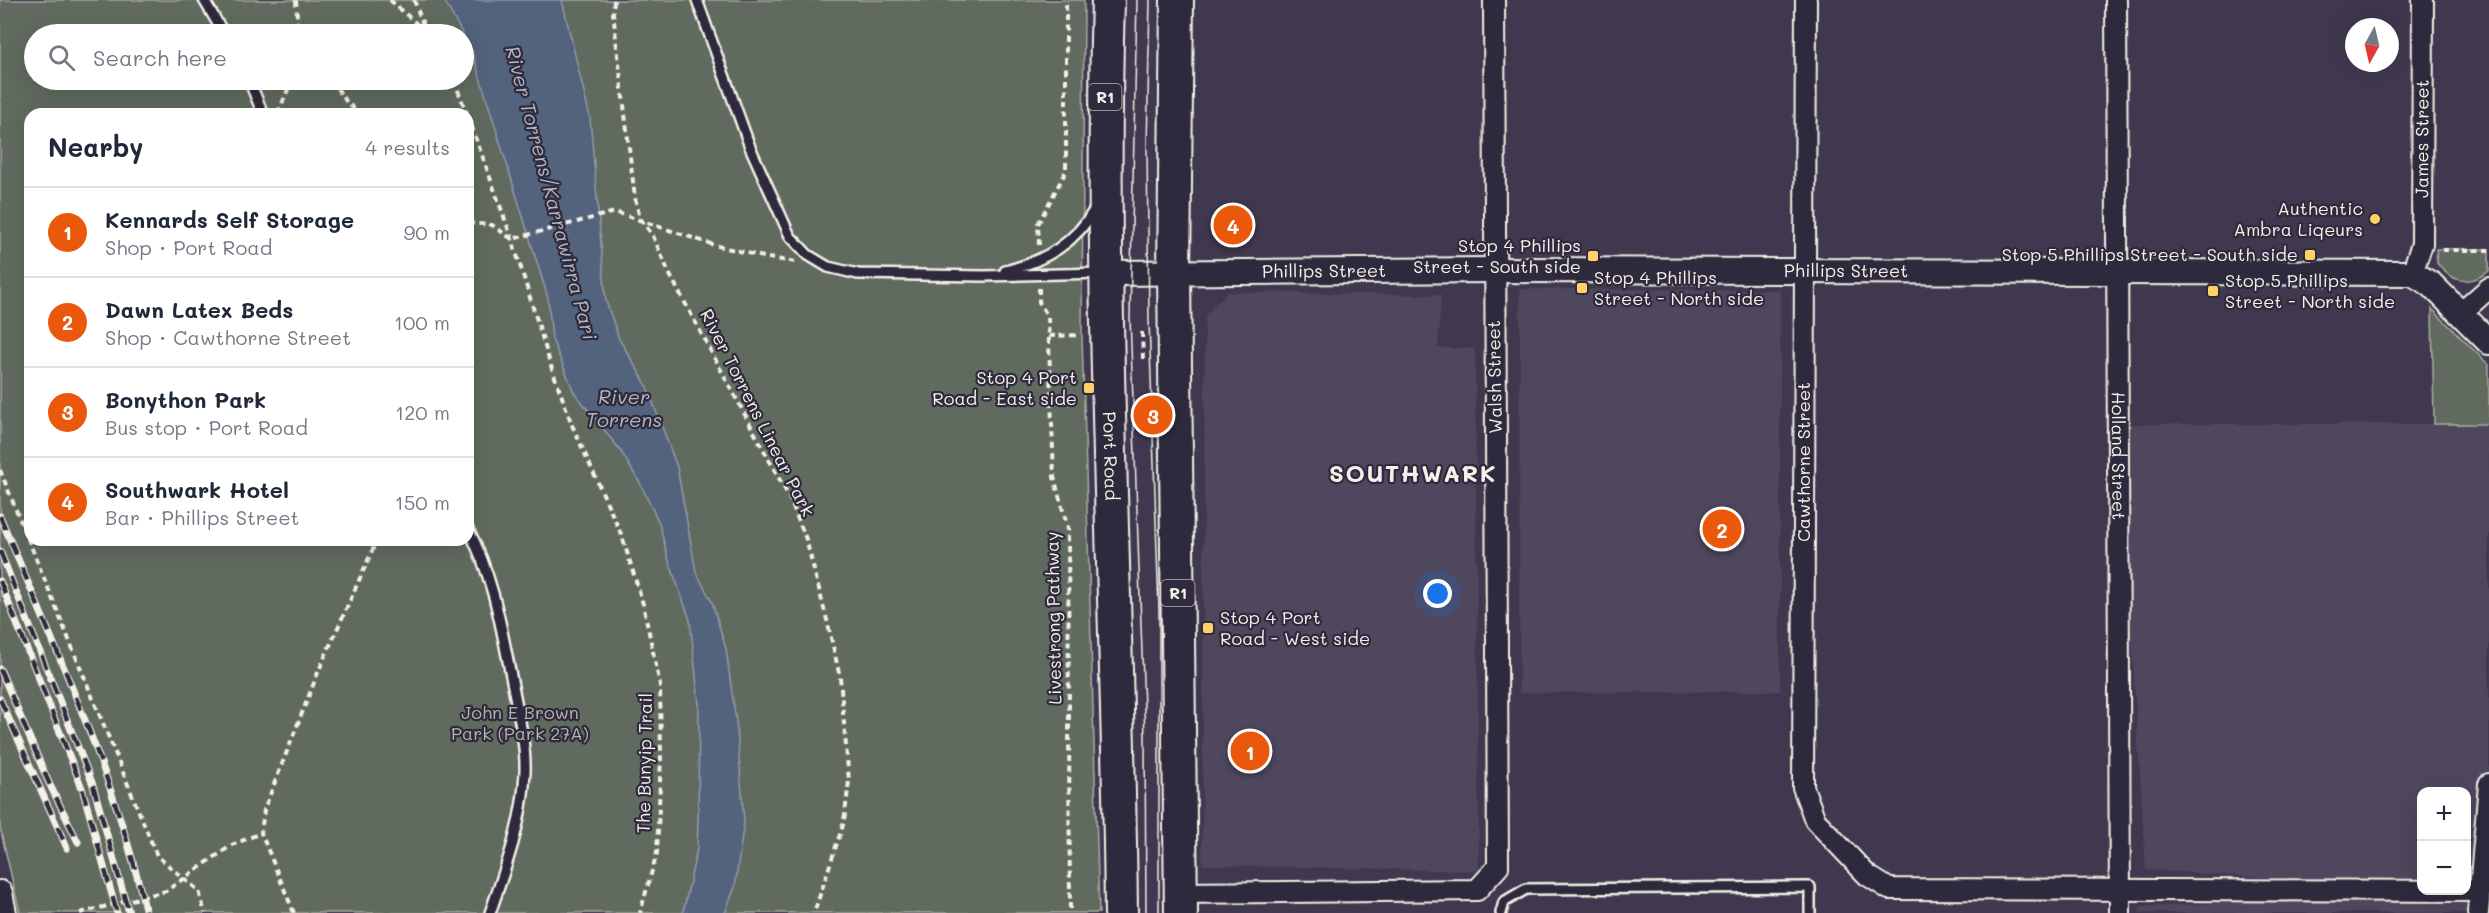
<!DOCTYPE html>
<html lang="en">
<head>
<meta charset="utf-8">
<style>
  :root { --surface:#fff; --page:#f2f2f3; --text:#1f2937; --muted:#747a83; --line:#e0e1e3; --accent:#ea580c }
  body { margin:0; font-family:Mali,sans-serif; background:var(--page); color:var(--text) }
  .controls { position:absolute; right:18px; bottom:18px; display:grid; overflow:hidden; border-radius:12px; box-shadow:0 6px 24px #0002 }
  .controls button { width:54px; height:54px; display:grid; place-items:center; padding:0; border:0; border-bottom:2px solid var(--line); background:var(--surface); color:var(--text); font:30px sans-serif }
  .compass { position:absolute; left:2345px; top:18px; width:54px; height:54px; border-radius:50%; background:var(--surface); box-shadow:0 6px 24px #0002; rotate:188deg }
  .you { position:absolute; left:1438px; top:594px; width:21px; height:21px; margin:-15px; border:4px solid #fff; border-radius:50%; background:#1a73e8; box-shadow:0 0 0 9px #1a73e833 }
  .badge { display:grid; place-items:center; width:39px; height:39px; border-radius:50%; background:var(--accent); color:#fff; font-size:20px; font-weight:700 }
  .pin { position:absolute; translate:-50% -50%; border:3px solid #fff; box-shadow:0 2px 6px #0006 }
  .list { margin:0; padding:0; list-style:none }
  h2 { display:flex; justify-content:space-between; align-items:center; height:78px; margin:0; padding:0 24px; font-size:26px }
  h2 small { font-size:20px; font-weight:400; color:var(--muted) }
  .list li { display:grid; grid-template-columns:39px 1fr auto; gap:18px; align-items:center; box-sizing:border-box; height:90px; padding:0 24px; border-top:2px solid var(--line) }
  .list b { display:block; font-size:22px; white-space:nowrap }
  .list p { margin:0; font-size:20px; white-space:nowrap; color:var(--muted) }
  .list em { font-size:20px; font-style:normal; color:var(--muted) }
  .icon { flex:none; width:33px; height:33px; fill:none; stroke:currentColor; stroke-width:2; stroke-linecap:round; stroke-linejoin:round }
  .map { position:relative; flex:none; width:2489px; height:913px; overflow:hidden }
  .search { position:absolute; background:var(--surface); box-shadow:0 6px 24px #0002; left:24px; top:24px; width:450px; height:66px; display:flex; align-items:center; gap:15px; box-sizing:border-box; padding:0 21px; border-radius:33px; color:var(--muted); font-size:22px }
  .panel { position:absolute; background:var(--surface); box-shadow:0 6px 24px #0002; left:24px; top:108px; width:450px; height:438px; border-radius:18px }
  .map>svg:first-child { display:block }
  .built { fill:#4f465d }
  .green { fill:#606b5f; stroke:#aaaea4; stroke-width:1.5; fill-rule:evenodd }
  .water { fill:#53627d; stroke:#939ba8; stroke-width:1.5 }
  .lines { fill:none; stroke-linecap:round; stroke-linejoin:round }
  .service-casing { stroke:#f4f1e8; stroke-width:14 }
  .minor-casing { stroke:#f4f1e8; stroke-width:24 }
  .tertiary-casing { stroke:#f4f1e8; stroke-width:28 }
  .trunk-casing { stroke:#f4f1e8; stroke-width:36 }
  .path { stroke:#f4f1e8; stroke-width:4; stroke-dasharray:6 4.5; stroke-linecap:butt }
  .service { stroke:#2f2a3d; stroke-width:9 }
  .minor { stroke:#2f2a3d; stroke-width:20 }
  .tertiary { stroke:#2f2a3d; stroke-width:24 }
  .trunk { stroke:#2f2a3d; stroke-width:32 }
  .tram { stroke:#f4f1e8; stroke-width:1.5 }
  .rail-casing { stroke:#f4f1e8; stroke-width:7 }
  .rail { stroke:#2f2a3d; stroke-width:4.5; stroke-dasharray:14; stroke-linecap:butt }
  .poi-dot { fill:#ffd166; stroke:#2f2a3d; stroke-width:2 }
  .labels { text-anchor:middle; stroke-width:4.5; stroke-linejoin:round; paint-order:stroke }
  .shield { fill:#2f2a3d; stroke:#b9b5b5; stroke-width:1.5 }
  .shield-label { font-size:16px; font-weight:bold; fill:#f4f1e8 }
  .street-label { font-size:18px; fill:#f4f1e8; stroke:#2f2a3d }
  .poi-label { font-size:18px; fill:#f4f1e8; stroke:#2f2a3d; text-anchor:end }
  .park-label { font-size:18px; fill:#b1b5aa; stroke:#2f2a3d }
  .water-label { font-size:20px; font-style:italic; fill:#b4b8bd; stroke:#2f2a3d }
  .district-label { font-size:24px; font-weight:bold; letter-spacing:1.5px; fill:#f4f1e8; stroke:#2f2a3d }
</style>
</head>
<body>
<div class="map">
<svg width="2489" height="913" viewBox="0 0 2489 913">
  <rect width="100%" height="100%" fill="#40384e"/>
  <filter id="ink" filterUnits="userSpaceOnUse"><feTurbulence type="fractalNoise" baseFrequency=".0167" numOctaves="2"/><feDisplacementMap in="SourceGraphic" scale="12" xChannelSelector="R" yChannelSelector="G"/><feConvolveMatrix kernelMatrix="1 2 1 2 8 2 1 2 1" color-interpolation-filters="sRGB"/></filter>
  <g filter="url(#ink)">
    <!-- built -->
    <g class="built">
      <path d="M1520,289L1780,290V691L1519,693Z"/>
      <path d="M1227,292L1441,295L1438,348H1475L1479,871L1202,865L1205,316Z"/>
      <path d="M2118,424H2489V913H2140L2141,907L2471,891L2466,890V792H2422L2421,887L2146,870Z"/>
    </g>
    <!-- green -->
    <g class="green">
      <path d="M0,0H1084L1082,335L1099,913H20L0,828ZM34,34H464V80H34ZM30,114H468V540H30Z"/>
      <path d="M2436,249H2489V271C2470,286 2451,283 2437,263Z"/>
      <path d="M2432,309L2489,365V424H2434Z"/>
    </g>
    <!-- water -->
    <path class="water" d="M444,0H562L590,118L606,301L619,339L646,384L677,467L696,572L712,602L726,649L737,730L744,821L735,887L725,913H683L697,849L698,821L699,704L690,620L668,558L659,523L640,483L620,450L574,392L552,339L548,298L472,51Z"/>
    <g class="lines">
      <!-- service casing -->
      <g class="service-casing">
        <g id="service">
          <path d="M204,0L224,34"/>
          <path d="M697,0L750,147L790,236L808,255L828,267L858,274L984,276L1103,273"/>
          <path d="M249,80L263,114"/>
          <path d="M1005,271C1045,261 1076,243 1096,207"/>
          <path d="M468,529C494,577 502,632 513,686C518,713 526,744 525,772C523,821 506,867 490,913"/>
          <path d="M1501,913L1504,902L1526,889L1810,887V913"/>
        </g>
      </g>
      <!-- minor casing -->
      <g class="minor-casing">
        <g id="minor">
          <path d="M1806,0L1803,787L1815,820L1867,875L1889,889L2479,891"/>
          <path id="s1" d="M2116,0L2120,913"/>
          <path id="s2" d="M2412,273L2422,244L2423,0"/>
          <path d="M2462,312L2489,288"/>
          <path d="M1181,893L1477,890L1498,867L1494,0"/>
          <path d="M2478,913L2489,784"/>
        </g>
      </g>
      <!-- tertiary casing -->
      <g class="tertiary-casing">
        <g id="tertiary">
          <path id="s3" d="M1105,273L1494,270L2412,273L2431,284L2489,342"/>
          <path d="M0,893L4,913"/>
        </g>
      </g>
      <!-- trunk casing -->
      <g class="trunk-casing">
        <g id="trunk">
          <path id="s4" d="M1108,0C1099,305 1118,608 1121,913"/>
          <path d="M1177,0L1174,273L1181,913"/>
        </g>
      </g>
      <!-- path -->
      <g class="path">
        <path d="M296,0L298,34"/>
        <path d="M390,0L428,34"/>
        <path d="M414,0L425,30"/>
        <path d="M614,0L613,13L635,198L640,218L653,236L669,273L789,497L806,539L827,620L840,677L849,781L844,822L814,913"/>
        <path d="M331,80L346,101L359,114"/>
        <path d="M454,80L467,114"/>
        <path d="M278,113L292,80"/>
        <path d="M468,116L512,239L551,366L572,425L622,536L643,604L660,685L661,757L657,853L640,913"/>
        <path d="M468,223L492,225L512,239L615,212L714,245L768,258L797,262"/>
        <path d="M1039,245L1038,224L1066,171V0"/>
        <path d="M2442,250H2489"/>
        <path d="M1039,288V302L1048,317L1054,477L1068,529L1070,913"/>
        <path d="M1142,332L1143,359"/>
        <path d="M1049,336L1080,335"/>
        <path d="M0,470L157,856L199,891L205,913"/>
        <path d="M80,913L166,891L232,845L261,833"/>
        <path d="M294,913L261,833L264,810L319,670L377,540"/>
      </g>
      <!-- service -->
      <use href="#service" class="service"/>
      <!-- minor -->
      <use href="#minor" class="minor"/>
      <!-- tertiary -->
      <use href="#tertiary" class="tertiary"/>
      <!-- trunk -->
      <use href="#trunk" class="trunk"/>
      <!-- tram -->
      <g class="tram">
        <path d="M1137,0L1130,317L1145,736L1146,913"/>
        <path d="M1150,0L1147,148L1149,321L1159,610V913"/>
      </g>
      <!-- rail casing -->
      <g class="rail-casing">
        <g id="rail">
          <path d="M0,516C54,646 115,775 146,913"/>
          <path d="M0,551L93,785L129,913"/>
          <path d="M0,581L82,788L117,913"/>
          <path d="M0,669L49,783L78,842"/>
          <path d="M0,699L67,848"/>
        </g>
      </g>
      <!-- rail -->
      <use href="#rail" class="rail"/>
    </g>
  </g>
  <!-- markers -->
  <g class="poi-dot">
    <circle cx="2375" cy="219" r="6"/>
    <rect x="2304" y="249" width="12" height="12" rx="3"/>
    <rect x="1587" y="250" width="12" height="12" rx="3"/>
    <rect x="1576" y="282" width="12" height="12" rx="3"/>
    <rect x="2207" y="285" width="12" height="12" rx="3"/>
    <rect x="1083" y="382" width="12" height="12" rx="3"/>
    <rect x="1202" y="622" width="12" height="12" rx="3"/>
  </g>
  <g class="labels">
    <!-- shield labels -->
    <g class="shield">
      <rect x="1088.5" y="84" width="33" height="26" rx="4.5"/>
      <rect x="1161.5" y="580" width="33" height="26" rx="4.5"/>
    </g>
    <g class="shield-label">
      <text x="1105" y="103">R1</text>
      <text x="1178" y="599">R1</text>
    </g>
    <!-- street labels -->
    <g class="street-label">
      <text dy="6" stroke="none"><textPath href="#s2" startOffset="136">James Street</textPath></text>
      <text dy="6" stroke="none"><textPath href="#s3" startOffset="219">Phillips Street</textPath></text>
      <text dy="6" stroke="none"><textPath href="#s3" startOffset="741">Phillips Street</textPath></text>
      <text transform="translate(1495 377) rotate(-91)" y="6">Walsh Street</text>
      <text transform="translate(757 413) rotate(63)" y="6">River Torrens Linear Park</text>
      <text dy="6" stroke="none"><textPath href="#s4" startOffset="456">Port Road</textPath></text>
      <text dy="6" stroke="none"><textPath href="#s1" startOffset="456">Holland Street</textPath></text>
      <text transform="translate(1804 462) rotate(-90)" y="6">Cawthorne Street</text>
      <text transform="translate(1054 618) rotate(-91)" y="6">Livestrong Pathway</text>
      <text transform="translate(645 763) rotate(-89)" y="6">The Bunyip Trail</text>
    </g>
    <!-- poi labels -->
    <g class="poi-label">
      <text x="2363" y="215">Authentic<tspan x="2363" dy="21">Ambra Liqeurs</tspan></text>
      <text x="1581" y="252">Stop 4 Phillips<tspan x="1581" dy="21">Street - South side</tspan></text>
      <text x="2298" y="261">Stop 5 Phillips Street - South side</text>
      <text x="1594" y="284" text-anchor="start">Stop 4 Phillips<tspan x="1594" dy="21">Street - North side</tspan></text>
      <text x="2225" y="287" text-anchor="start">Stop 5 Phillips<tspan x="2225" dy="21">Street - North side</tspan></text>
      <text x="1077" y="384">Stop 4 Port<tspan x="1077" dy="21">Road - East side</tspan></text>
      <text x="1220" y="624" text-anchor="start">Stop 4 Port<tspan x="1220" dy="21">Road - West side</tspan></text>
    </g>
    <!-- park labels -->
    <g class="park-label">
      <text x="520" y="719">John E Brown<tspan x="520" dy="21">Park (Park 27A)</tspan></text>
    </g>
    <!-- water labels -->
    <g class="water-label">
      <text transform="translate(551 193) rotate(75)" y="7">River Torrens/Karrawirra Pari</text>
      <text x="624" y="404">River<tspan x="624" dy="23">Torrens</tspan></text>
    </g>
    <!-- district labels -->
    <g class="district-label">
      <text x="1413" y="482">SOUTHWARK</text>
    </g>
  </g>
</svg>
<div class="controls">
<button>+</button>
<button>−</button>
</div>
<svg class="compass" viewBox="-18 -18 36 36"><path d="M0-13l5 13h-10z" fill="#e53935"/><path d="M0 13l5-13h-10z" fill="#747a83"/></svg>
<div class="you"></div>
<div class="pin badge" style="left:1250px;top:751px">1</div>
<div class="pin badge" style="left:1722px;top:529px">2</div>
<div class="pin badge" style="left:1153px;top:415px">3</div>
<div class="pin badge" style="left:1233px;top:225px">4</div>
<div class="search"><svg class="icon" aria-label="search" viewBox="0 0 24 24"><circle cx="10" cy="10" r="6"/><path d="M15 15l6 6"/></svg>Search here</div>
<section class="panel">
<h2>Nearby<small>4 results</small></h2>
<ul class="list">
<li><span class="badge">1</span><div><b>Kennards Self Storage</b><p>Shop · Port Road</p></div><em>90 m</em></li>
<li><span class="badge">2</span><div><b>Dawn Latex Beds</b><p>Shop · Cawthorne Street</p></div><em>100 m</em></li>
<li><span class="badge">3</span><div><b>Bonython Park</b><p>Bus stop · Port Road</p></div><em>120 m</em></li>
<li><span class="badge">4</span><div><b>Southwark Hotel</b><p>Bar · Phillips Street</p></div><em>150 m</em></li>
</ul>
</section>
</div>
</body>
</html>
